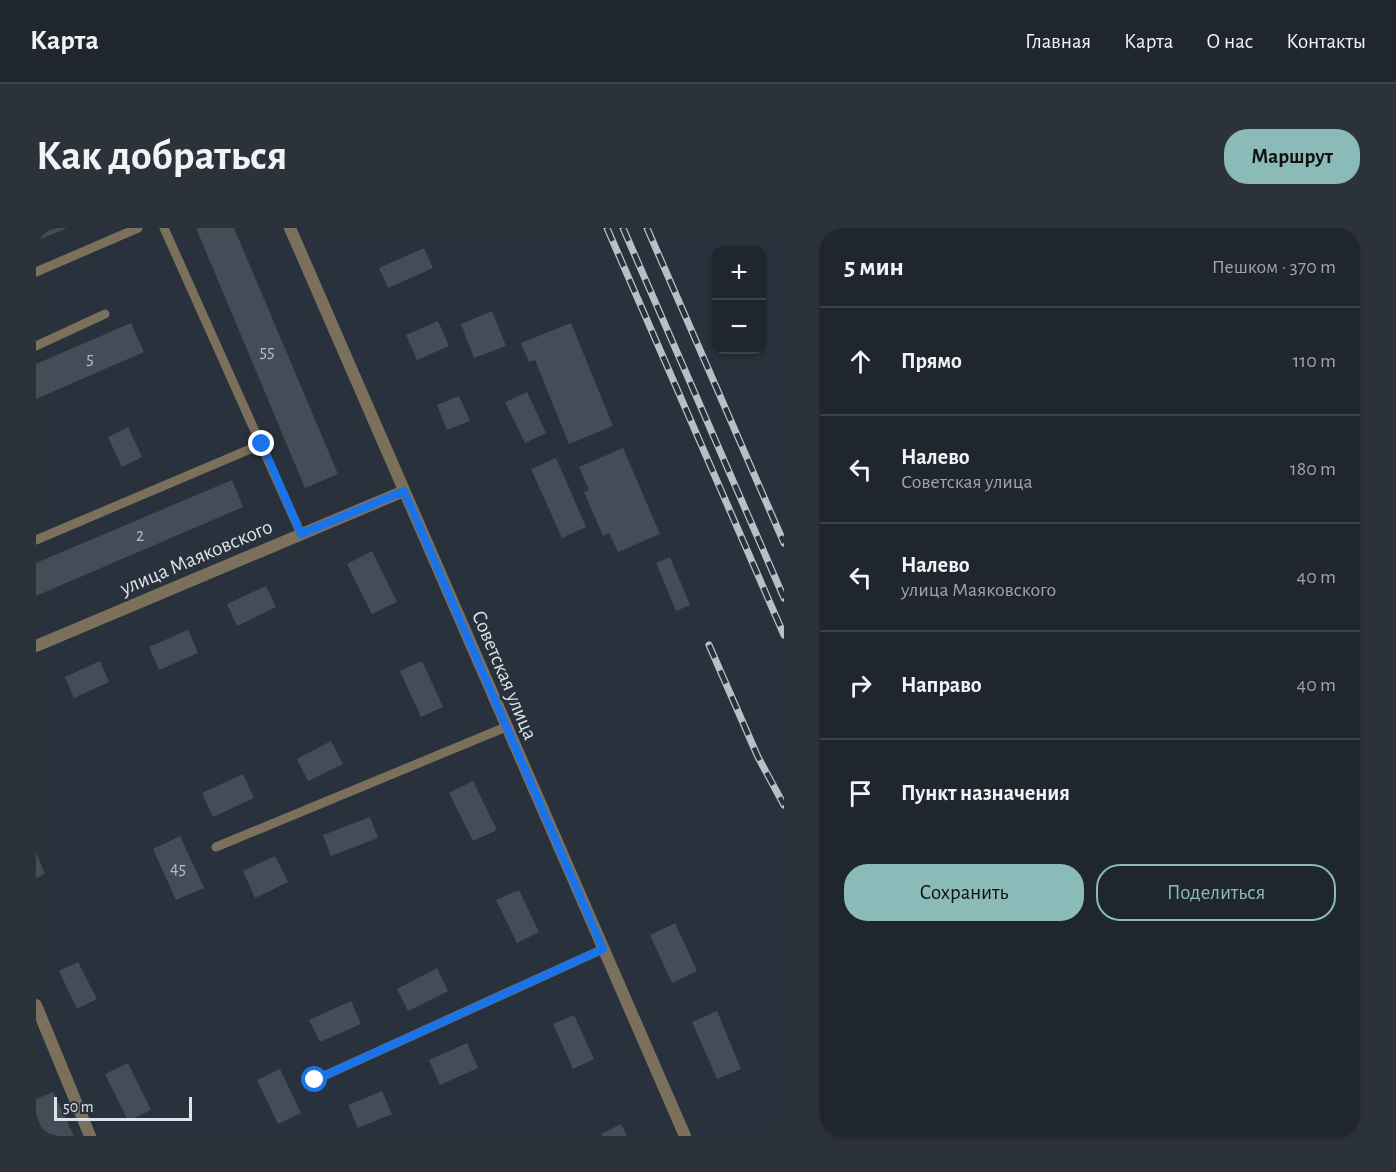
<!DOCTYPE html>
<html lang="ru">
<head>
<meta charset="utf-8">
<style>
  :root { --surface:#1f262d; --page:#2c3239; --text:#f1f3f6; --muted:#a1a5aa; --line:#3c4349; --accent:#8bbbb9 }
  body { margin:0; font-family:"Alegreya Sans",sans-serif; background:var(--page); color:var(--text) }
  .controls { position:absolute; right:18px; top:18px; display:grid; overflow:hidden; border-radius:12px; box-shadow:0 2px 4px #0004 }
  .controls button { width:54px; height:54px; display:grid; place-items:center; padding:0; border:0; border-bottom:2px solid var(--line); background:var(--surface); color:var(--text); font:30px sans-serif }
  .scale { position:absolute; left:18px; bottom:15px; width:138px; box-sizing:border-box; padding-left:6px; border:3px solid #dee3ea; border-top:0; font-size:16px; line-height:21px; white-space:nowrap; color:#dee3ea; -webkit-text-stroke:4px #29323c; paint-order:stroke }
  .stop { position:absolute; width:18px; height:18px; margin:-14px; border:4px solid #1a73e8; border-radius:50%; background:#fff }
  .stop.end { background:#1a73e8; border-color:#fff; box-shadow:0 2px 6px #0008 }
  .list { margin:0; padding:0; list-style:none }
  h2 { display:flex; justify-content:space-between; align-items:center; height:78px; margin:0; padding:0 24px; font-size:26px }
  h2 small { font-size:20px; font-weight:400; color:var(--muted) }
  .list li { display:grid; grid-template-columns:39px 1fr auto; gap:18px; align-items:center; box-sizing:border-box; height:108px; padding:0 24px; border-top:2px solid var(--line) }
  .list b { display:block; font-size:22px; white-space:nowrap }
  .list p { margin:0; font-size:20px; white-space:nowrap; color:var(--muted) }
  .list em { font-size:20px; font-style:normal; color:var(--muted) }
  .actions { display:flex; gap:12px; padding:18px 24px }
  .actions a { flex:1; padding:14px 0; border:2px solid var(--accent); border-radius:24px; text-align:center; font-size:21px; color:var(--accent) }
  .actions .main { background:var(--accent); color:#111 }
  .icon { flex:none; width:33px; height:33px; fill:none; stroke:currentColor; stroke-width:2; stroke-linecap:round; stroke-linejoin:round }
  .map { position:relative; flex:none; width:748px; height:908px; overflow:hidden; border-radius:24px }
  header { display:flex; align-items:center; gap:36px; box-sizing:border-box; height:84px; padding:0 30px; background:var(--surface); border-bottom:2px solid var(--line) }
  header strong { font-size:28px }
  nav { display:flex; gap:33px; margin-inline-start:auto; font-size:21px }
  .intro { display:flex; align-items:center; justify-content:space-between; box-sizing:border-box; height:144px; padding:0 36px }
  h1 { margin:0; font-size:42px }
  .button { padding:15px 27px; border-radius:24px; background:var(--accent); color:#111; font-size:21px; font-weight:700 }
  main { display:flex; gap:36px; padding:0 36px }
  aside { flex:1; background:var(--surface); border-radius:24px; box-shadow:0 2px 4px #0004 }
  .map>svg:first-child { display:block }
  .building { fill:#434c57 }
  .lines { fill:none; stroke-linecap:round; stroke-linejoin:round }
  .service { stroke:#7b705c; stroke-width:9 }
  .minor { stroke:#7b705c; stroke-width:12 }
  .rail-casing { stroke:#babfc7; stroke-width:7 }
  .rail { stroke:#29323c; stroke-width:4.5; stroke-dasharray:14; stroke-linecap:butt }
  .route { stroke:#1a73e8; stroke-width:8 }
  .labels { text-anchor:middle; stroke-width:6; stroke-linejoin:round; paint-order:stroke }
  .number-label { font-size:18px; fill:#b7bdc5 }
  .street-label { font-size:21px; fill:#dee3ea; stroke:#29323c }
</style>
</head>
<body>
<header>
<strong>Карта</strong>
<nav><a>Главная</a><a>Карта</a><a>О нас</a><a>Контакты</a></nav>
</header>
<div class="intro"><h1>Как добраться</h1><a class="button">Маршрут</a></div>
<main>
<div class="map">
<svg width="748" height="908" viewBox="0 0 748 908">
  <rect width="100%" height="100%" fill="#29323c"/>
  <!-- building -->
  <g class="building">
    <path d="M0,0H31L0,13Z"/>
    <path d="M160,0H198L302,246L269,260Z"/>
    <path d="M388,20L397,40L352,60L343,40Z"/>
    <path d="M456,83L470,118L438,130L425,96Z"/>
    <path d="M402,93L413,118L381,132L370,107Z"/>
    <path d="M95,95L108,124L0,171V136Z"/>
    <path d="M535,95L577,198L533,216L499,132L493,134L485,115Z"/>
    <path d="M491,164L510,205L489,215L469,174Z"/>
    <path d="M423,168L434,193L411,202L401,177Z"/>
    <path d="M92,199L106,229L86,239L72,209Z"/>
    <path d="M587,220L624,306L582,324L573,305L567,308L548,264L553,262L543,239Z"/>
    <path d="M520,230L550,299L526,310L495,241Z"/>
    <path d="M196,252L207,279L0,368V335Z"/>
    <path d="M336,323L361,374L336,386L311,336Z"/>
    <path d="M634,329L654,377L640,383L620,335Z"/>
    <path d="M230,358L240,379L201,398L191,376Z"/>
    <path d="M152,402L162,425L123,442L113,419Z"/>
    <path d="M64,433L73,454L38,470L29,449Z"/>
    <path d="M386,433L407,479L385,489L364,443Z"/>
    <path d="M295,513L307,536L272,553L261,531Z"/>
    <path d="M207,546L218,570L177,589L166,565Z"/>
    <path d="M437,553L461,602L437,613L413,565Z"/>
    <path d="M334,589L342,610L295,628L287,607Z"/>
    <path d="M144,608L168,660L140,672L117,621Z"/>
    <path d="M0,624L9,646L0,650Z"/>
    <path d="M239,628L252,654L219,670L207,643Z"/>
    <path d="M483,662L503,704L481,715L460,672Z"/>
    <path d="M639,695L661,743L636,755L614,707Z"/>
    <path d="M42,734L61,771L41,781L23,743Z"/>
    <path d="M401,740L412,763L372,783L361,761Z"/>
    <path d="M315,773L325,796L284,814L273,792Z"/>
    <path d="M681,783L705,841L681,851L656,794Z"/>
    <path d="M538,787L558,831L537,841L517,796Z"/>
    <path d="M431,815L442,840L404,857L393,832Z"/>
    <path d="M92,835L115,882L92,893L69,846Z"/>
    <path d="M244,841L265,885L242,896L221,852Z"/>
    <path d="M346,863L356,886L322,900L312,877Z"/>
    <path d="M17,864L38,908H9L0,887V871Z"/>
    <path d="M585,896L591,908H566L565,906Z"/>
  </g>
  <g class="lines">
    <!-- service -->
    <g class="service">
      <path d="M128,0L265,306"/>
      <path d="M0,44L102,0"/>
      <path d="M0,118L69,86"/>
      <path d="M0,312L226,216"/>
      <path d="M180,619L470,499"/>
      <path d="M279,852L567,721"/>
    </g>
    <!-- minor -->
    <g class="minor">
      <path d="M254,0L649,908"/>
      <path d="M0,418L368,263"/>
      <path d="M0,777L54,908"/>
    </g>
    <!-- rail casing -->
    <g class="rail-casing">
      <g id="rail">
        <path d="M571,0L748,407"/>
        <path d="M587,0L748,370"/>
        <path d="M611,0L748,315"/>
        <path d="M673,417L722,529L748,577"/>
      </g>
    </g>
    <!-- rail -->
    <use href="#rail" class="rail"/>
  </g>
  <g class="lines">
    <!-- route -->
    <path class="route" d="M226,216L265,306L368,263L567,721L279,852"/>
  </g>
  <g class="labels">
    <!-- number labels -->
    <g class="number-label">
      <text x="231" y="129">55</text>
      <text x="54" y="136">5</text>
      <text x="104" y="313">2</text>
      <text x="142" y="646">45</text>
    </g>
    <!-- street labels -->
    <g class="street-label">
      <text transform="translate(160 329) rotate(-23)" y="7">улица Маяковского</text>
      <text transform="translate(469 447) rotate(67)" y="7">Советская улица</text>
    </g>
  </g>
</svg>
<div class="controls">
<button>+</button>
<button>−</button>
</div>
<div class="scale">50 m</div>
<div class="stop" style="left:279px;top:852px"></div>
<div class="stop end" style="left:226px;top:216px"></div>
</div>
<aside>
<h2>5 мин<small>Пешком · 370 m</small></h2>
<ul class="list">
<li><svg class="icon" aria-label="ahead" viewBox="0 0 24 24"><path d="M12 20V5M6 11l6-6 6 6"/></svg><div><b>Прямо</b></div><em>110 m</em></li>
<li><svg class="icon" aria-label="left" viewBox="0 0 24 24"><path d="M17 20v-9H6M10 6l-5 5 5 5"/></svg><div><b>Налево</b><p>Советская улица</p></div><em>180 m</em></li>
<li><svg class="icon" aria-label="left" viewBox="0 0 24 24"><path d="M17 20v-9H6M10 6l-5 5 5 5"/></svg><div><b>Налево</b><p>улица Маяковского</p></div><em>40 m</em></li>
<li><svg class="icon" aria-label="right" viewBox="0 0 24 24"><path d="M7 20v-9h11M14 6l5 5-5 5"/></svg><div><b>Направо</b></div><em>40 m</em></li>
<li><svg class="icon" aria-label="arrive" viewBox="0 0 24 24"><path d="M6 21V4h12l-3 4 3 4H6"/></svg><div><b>Пункт назначения</b></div></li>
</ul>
<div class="actions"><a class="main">Сохранить</a><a>Поделиться</a></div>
</aside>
</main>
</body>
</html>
